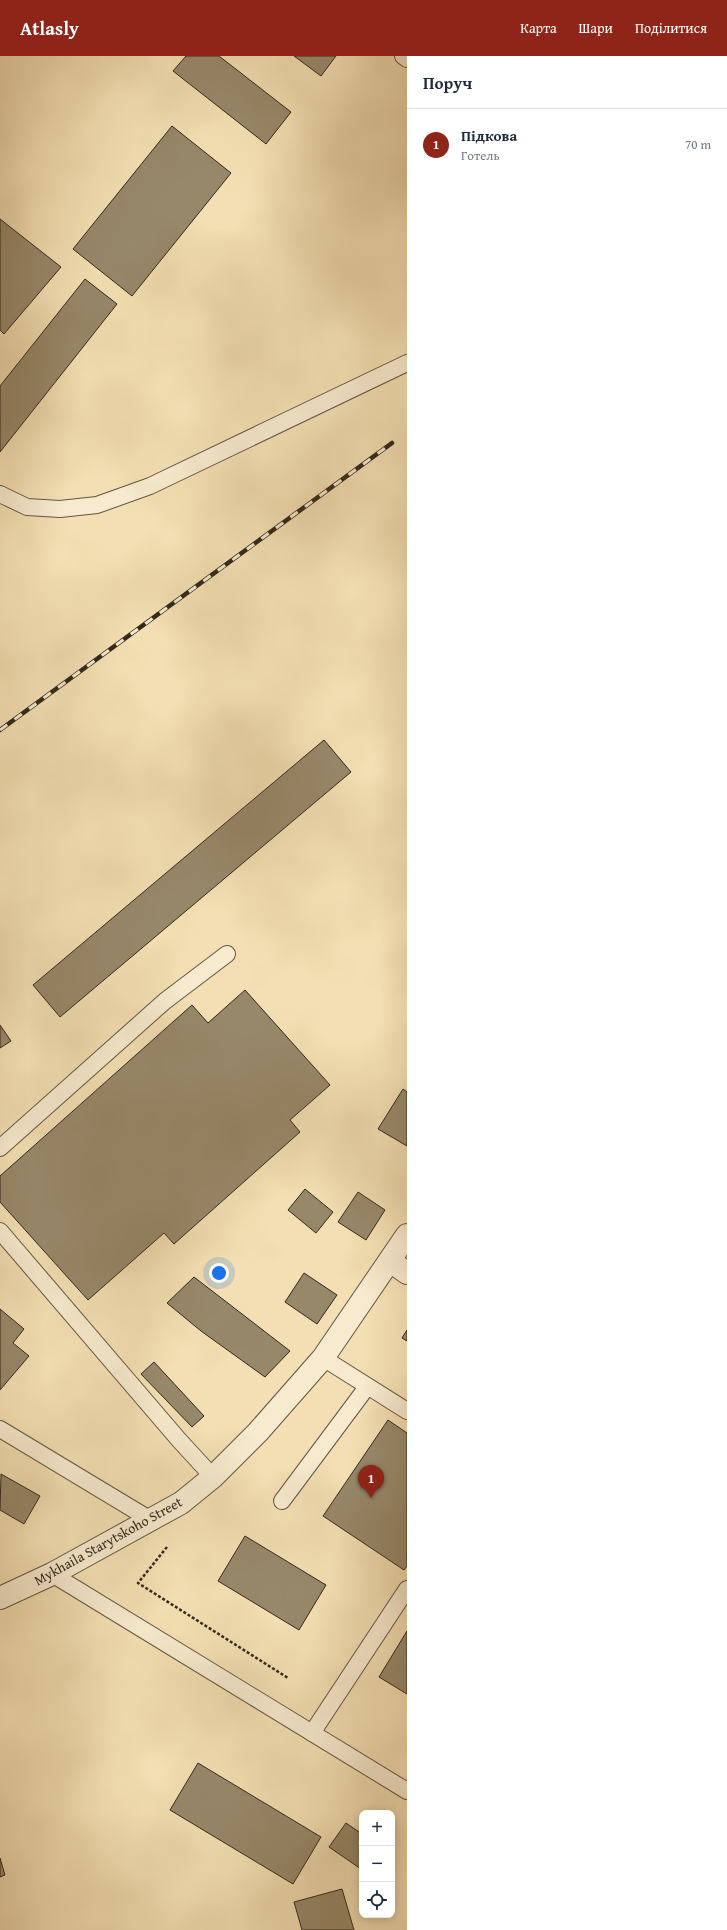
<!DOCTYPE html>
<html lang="uk">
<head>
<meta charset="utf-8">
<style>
  :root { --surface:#fff; --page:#f2f2f3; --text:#1f2937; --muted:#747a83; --line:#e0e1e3; --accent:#8f2418 }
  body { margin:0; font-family:"Gentium Book Plus",serif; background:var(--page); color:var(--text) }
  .controls { position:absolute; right:12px; bottom:12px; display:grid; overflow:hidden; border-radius:8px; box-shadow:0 2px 10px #0003 }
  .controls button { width:36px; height:36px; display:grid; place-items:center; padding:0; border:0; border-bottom:1px solid var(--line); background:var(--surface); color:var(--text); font:20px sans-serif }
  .you { position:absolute; left:219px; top:1217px; width:14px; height:14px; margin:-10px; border:3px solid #fff; border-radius:50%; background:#1a73e8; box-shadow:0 0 0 6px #1a73e833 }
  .badge { display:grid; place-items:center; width:26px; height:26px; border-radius:50%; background:var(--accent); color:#fff; font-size:13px; font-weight:700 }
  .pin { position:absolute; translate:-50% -33px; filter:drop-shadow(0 1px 2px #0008) }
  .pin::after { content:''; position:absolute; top:21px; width:14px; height:12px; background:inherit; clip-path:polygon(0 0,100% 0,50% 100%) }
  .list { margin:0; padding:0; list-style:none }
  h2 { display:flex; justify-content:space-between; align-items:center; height:52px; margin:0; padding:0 16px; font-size:17px }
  h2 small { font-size:13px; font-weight:400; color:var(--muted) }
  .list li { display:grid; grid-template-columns:26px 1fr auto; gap:12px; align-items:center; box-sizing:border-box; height:72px; padding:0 16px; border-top:1px solid var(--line) }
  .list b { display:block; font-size:15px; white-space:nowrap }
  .list p { margin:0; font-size:13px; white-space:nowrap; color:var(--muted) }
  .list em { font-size:13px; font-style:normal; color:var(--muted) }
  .icon { flex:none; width:22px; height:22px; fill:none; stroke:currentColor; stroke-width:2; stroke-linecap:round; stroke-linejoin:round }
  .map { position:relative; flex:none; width:407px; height:1874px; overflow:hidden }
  header { display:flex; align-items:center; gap:24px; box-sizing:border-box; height:56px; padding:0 20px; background:var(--accent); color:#fff }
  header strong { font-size:19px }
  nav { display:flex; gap:22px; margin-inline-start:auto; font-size:14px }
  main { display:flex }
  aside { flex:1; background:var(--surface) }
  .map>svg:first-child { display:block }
  .building { fill:#97886a; stroke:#33291b }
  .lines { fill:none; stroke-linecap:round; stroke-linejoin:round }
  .lane-casing { stroke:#635641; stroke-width:18 }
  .street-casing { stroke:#635641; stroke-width:24 }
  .path { stroke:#33291b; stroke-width:2.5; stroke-dasharray:3 2; stroke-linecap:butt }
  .lane { stroke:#f7eace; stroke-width:16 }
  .street { stroke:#f7eace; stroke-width:22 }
  .rail-casing { stroke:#33291b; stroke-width:4.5 }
  .rail { stroke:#f7eace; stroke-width:3; stroke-dasharray:9; stroke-linecap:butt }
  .labels { text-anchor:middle; stroke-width:3; stroke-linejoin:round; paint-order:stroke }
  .street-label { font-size:14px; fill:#33291b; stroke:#f7eace }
</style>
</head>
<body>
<header>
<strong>Atlasly</strong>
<nav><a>Карта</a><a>Шари</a><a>Поділитися</a></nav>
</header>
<main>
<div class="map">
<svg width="407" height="1874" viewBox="0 0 407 1874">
  <rect width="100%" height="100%" fill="#f3dfb3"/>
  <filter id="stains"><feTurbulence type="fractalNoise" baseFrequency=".005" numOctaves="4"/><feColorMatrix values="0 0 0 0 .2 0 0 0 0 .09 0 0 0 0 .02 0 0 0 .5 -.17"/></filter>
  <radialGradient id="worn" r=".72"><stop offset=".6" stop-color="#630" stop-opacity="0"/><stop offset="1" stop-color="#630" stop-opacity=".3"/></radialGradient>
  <!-- building -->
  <g class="building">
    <path d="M186,0H219L291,56L266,88L173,15Z"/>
    <path d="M294,0H336L321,20Z"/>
    <path d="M172,70L231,117L132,240L73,193Z"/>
    <path d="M0,163L61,211L4,278L0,274Z"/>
    <path d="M85,223L117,248L0,396V330Z"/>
    <path d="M324,684L351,716L60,961L33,929Z"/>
    <path d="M245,934L330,1029L290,1064L300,1076L174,1188L164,1177L88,1244L0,1146V1120L192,949L208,967Z"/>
    <path d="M0,969L11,985L0,992Z"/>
    <path d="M403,1033L407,1036V1090L378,1073Z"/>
    <path d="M305,1133L333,1156L316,1177L288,1154Z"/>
    <path d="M358,1136L385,1154L366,1184L338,1166Z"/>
    <path d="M304,1217L337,1239L317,1268L285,1246Z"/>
    <path d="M194,1221L290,1295L265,1321L201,1275L167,1247Z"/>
    <path d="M0,1253L24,1273L13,1287L29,1300L0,1334Z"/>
    <path d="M407,1274V1285L402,1282Z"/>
    <path d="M154,1306L204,1360L192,1371L141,1318Z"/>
    <path d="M388,1364L407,1377V1510L404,1514L323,1460Z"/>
    <path d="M1,1418L40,1440L24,1468L0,1454Z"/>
    <path d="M245,1480L326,1529L299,1574L218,1525Z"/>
    <path d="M407,1575V1638L379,1621Z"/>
    <path d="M198,1707L321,1781L293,1828L170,1754Z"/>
    <path d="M346,1767L362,1778L361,1813L329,1791Z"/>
    <path d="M0,1802L5,1819L0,1821Z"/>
    <path d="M342,1833L354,1874H302L294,1846Z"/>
  </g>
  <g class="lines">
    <!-- lane casing -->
    <g class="lane-casing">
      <g id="lane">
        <path d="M403,0L407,3"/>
        <path d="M0,438L27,451L60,453L97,449L150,430L407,307"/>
        <path d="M0,1092L165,945L227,898"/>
        <path d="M0,1175L179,1384L213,1421"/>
        <path d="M323,1302L407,1355"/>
        <path d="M0,1373L151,1464"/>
        <path d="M282,1445L367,1331"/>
        <path d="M52,1518L407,1735"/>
        <path d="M312,1677L407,1533"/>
      </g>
    </g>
    <!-- street casing -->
    <g class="street-casing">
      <g id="street">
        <path d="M390,1205L407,1217"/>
        <path d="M0,1542L52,1518L181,1447L213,1421L258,1376L323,1302L407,1179"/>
      </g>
    </g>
    <!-- path -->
    <path class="path" d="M167,1491L138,1527L288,1622"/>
    <!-- lane -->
    <use href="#lane" class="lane"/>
    <!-- street -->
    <use href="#street" class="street"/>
    <!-- rail casing -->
    <g class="rail-casing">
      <path id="rail" d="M0,674L392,387"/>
    </g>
    <!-- rail -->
    <use href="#rail" class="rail"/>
  </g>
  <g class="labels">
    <!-- street labels -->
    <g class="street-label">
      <text transform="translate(108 1485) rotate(-29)" y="5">Mykhaila Starytskoho Street</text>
    </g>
  </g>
  <rect width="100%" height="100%" filter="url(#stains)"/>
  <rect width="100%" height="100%" fill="url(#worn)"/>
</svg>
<div class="controls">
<button>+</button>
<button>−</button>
<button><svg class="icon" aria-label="locate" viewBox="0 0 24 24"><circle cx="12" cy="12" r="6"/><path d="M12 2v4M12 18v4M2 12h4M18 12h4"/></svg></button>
</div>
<div class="you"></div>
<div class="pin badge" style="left:371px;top:1442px">1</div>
</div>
<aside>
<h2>Поруч<small></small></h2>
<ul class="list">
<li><span class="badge">1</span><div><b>Підкова</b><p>Готель</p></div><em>70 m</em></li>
</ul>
</aside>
</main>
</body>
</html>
